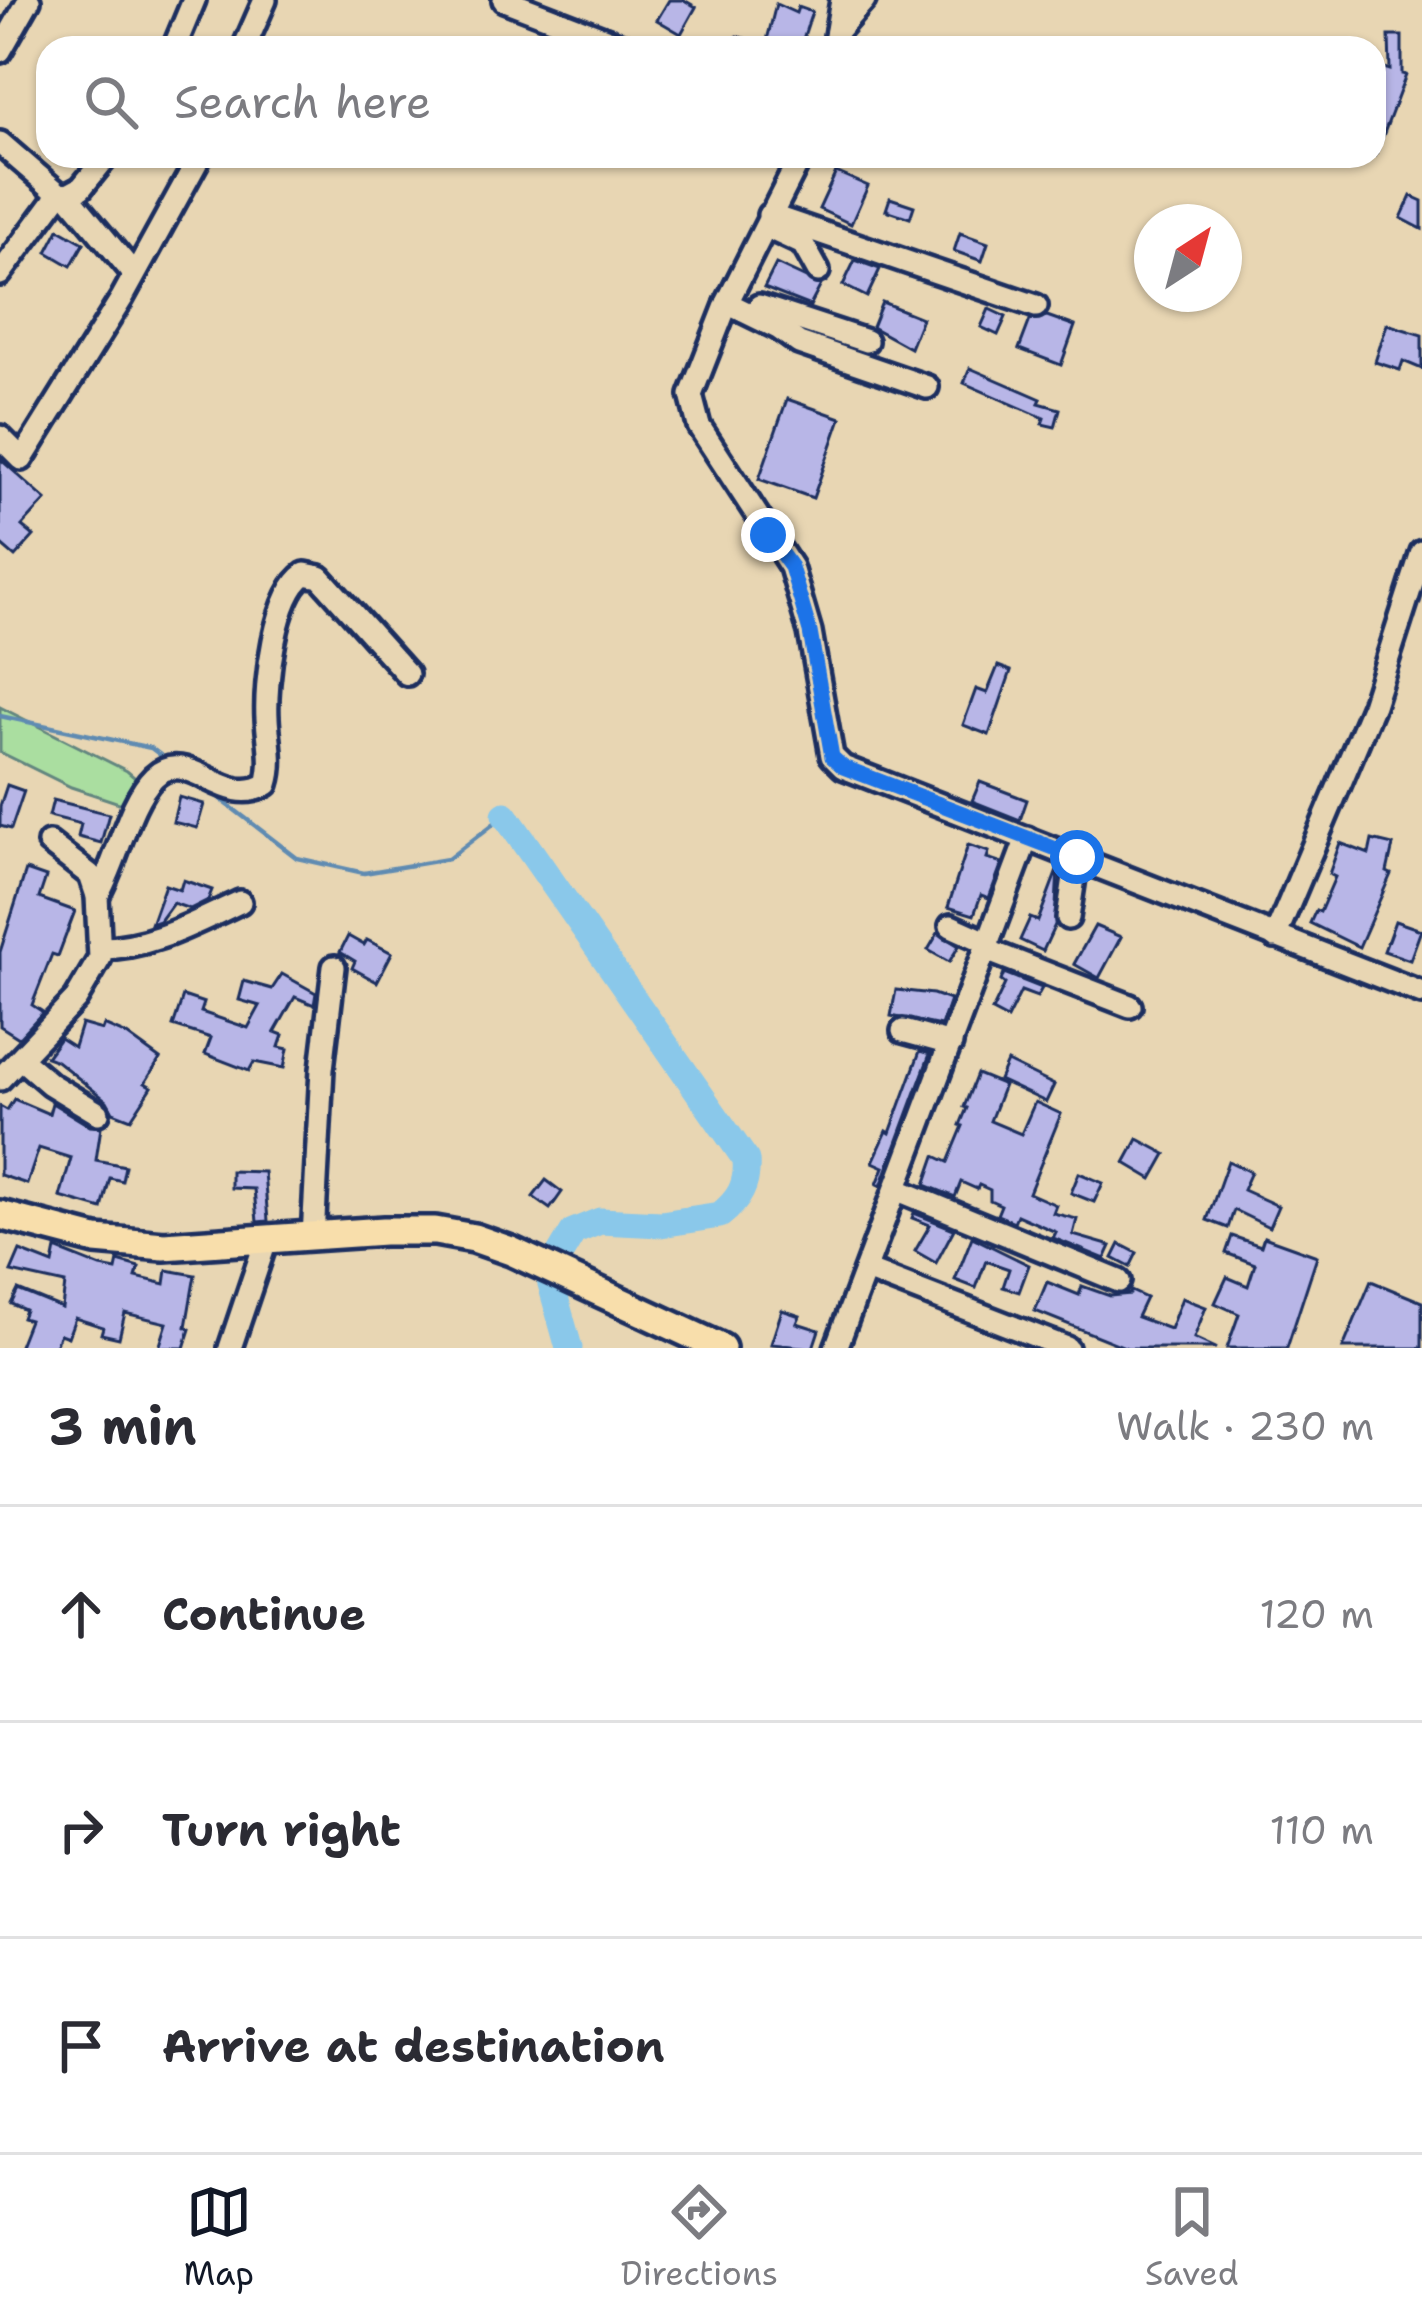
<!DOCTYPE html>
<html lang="en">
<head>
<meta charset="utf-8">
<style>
  :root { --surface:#fff; --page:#f7f7f7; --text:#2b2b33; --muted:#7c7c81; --line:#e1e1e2; --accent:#111827 }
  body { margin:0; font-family:"Shantell Sans",sans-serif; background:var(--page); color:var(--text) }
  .compass { position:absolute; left:1134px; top:204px; width:108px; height:108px; border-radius:50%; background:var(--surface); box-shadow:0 3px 9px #0004; rotate:36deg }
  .stop { position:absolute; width:36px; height:36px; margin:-27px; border:9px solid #1a73e8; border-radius:50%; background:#fff }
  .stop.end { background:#1a73e8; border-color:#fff; box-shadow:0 3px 12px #0008 }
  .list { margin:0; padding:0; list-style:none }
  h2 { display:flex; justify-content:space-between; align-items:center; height:156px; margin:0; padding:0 48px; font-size:51px }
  h2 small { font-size:39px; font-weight:400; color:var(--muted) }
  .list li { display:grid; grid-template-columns:78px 1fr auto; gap:36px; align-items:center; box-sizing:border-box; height:216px; padding:0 48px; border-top:3px solid var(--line) }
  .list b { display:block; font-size:45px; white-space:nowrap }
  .list em { font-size:39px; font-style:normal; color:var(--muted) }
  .icon { flex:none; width:66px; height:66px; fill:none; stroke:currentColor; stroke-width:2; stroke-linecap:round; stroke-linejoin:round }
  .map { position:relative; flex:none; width:1422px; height:1348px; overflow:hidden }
  .search { position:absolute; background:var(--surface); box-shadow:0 3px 9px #0004; left:36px; right:36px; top:36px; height:132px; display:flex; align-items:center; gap:30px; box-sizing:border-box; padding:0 42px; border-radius:36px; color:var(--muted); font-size:45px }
  .sheet { height:804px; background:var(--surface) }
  nav { display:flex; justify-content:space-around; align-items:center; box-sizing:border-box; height:168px; border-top:3px solid var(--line); background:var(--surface); font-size:33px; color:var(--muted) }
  nav a { display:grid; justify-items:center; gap:6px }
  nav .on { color:var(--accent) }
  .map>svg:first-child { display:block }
  .green { fill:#aadea0; stroke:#62867f; stroke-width:3 }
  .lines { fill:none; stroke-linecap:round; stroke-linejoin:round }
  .stream { stroke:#5e8bb2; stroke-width:4.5 }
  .river { stroke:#8ac8ea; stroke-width:27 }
  .building { fill:#b8b6e7; stroke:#1b2f5e; stroke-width:3 }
  .minor-casing { stroke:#1b2f5e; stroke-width:30 }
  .major-casing { stroke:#1b2f5e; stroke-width:36 }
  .minor { stroke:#e8d6b3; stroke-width:21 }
  .major { stroke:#f8deab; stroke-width:27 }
  .route { stroke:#1a73e8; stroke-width:15 }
</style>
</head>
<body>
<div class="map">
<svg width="1422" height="1348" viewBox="0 0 1422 1348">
  <rect width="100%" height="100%" fill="#e8d6b3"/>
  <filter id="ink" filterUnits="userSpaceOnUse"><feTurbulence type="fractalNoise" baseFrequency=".00833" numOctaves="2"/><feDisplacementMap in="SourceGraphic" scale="24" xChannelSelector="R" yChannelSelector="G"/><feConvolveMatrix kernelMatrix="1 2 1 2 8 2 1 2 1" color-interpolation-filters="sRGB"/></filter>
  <g filter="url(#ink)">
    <!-- green -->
    <path class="green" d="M0,707L127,771L141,783L131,807L71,787L0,752Z"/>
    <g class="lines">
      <!-- stream -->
      <g class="stream">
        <path d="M0,716L151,748L167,760"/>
        <path d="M210,791L297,858L364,873L448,859L505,815"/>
      </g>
      <!-- river -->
      <path class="river" d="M505,815L746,1160C748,1185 739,1200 720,1215L661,1224L600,1221L573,1232L557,1259L550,1280L569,1348"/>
    </g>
    <!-- building -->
    <g class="building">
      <path d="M669,0H684L696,7L681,34L657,20Z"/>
      <path d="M776,4L796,13L798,7L812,12L800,48H734L737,36L766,44Z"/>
      <path d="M1389,36H1402V74L1406,75L1375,157L1374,100L1384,68L1390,70Z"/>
      <path d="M836,172L868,186L851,224L819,209Z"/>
      <path d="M1411,196L1422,201V229L1401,218Z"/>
      <path d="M890,198L914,206L910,218L886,210Z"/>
      <path d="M59,229L84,243L71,266L47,252Z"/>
      <path d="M960,233L988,243L982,261L954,251Z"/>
      <path d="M855,260L880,269L867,297L843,285Z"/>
      <path d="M776,264L821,285L810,306L764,288Z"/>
      <path d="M882,302L922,318L910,348L872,327Z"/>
      <path d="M989,309L1006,317L998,335L981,327Z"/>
      <path d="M1047,316L1075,326L1061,365L1019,349L1030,320Z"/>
      <path d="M1387,324L1422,335V369L1403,361L1400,370L1375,362Z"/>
      <path d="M970,368L1041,399L1039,403L1060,409L1055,427L1042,424L1044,418L964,383Z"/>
      <path d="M787,399L841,418L813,498L759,479Z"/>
      <path d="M0,459L46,500L22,526L34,536L15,557L0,544Z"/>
      <path d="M998,666L1011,671L989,735L963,725L976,689L987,693Z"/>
      <path d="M980,782L1027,800L1020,820L972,801Z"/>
      <path d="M7,785L24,791L11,829L0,826V806Z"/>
      <path d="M179,797L204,804L197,828L173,822Z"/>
      <path d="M53,800L109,814L101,843L78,837L81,824L49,816Z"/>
      <path d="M1372,840L1393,845L1387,872L1391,874L1359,947L1310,923L1316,910L1320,912L1335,877L1329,874L1340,843L1369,854Z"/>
      <path d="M968,845L989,852L987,858L1002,863L989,898L981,895L974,915L948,907Z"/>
      <path d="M1058,868L1055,925L1043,951L1020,940L1030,918L1038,921Z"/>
      <path d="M26,870L46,877L39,898L75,911L58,956L52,954L32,1005L43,1012L19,1038L0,1026V952Z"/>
      <path d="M183,880L212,890L208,900L190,909L173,903L160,921L151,924L165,885L180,890Z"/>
      <path d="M1395,921L1421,930L1410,960L1384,951Z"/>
      <path d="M1095,926L1121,937L1099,978L1074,964Z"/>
      <path d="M938,933L959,946L949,962L928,950Z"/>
      <path d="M348,936L364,945L367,940L392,953L377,982L352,968L355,961L340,952Z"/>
      <path d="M1004,973L1042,988L1037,997L1021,991L1007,1019L992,1011L1005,984L1001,981Z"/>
      <path d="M282,974L316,993L314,1005L295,997L275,1032L283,1035L279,1047L288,1049L284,1068L254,1062L249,1071L205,1054L211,1038L173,1026L183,996L204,1003L201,1012L248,1028L260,1006L239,1000L244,981L272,989Z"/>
      <path d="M896,990L933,994L950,1000L941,1026L891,1016Z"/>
      <path d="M81,1024L102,1030L104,1025L127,1035L160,1059L145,1083L152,1087L131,1119L113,1112L107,1101L57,1061L46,1057L60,1038L74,1047Z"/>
      <path d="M920,1051L930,1054L881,1186L877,1184L884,1167L873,1162L887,1131L890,1133Z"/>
      <path d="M1007,1062L1054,1085L1046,1102L999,1080Z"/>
      <path d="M977,1074L1004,1085L990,1121L1021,1134L1035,1102L1061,1114L1029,1193L1056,1205L1053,1213L1077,1219L1073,1235L1111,1246L1105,1259L1053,1238L1056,1232L1017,1215L1014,1222L997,1215L1001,1205L990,1200V1190L979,1185L977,1189L961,1182L955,1197L925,1185L935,1156L948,1162L963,1126L960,1125L967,1108L964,1107Z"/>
      <path d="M14,1099L49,1114L52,1103L90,1126L101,1127L96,1160L125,1166L122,1181L110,1178L102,1209L60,1197L71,1158L39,1148L27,1184L0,1175V1106L7,1110Z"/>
      <path d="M1138,1139L1166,1154L1152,1179L1125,1163Z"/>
      <path d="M1228,1161L1251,1172L1243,1190L1278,1206L1269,1227L1234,1210L1228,1228L1207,1220Z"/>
      <path d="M231,1171L264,1172L268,1221L257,1222L254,1189L231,1188Z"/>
      <path d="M1079,1173L1103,1183L1094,1202L1071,1193Z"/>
      <path d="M546,1180L562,1192L550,1209L533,1197Z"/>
      <path d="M914,1213L954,1229L936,1263L915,1251L930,1225L912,1218Z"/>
      <path d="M1232,1236L1261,1246L1264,1237L1317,1256L1287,1348H1227L1239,1314L1215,1303L1227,1277L1248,1286L1255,1264L1226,1253Z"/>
      <path d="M972,1237L1029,1265L1019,1292L1003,1287L1009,1269L986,1261L976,1288L955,1280Z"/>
      <path d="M1120,1244L1137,1253L1130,1267L1113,1258Z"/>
      <path d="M56,1249L101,1267L116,1270L118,1261L139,1267L136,1277L165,1284L167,1270L195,1275L186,1327L190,1329L184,1348H159L167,1323L125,1313L119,1338L101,1334L103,1327L75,1318L68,1337L60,1334L54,1348H18L29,1320L22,1318L25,1310L11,1304L18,1290L62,1308L65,1284L11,1272L20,1251L53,1264Z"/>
      <path d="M1371,1281L1422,1302V1348H1343Z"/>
      <path d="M1047,1282L1079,1295L1082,1286L1110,1296L1130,1294L1131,1291L1146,1298L1137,1317L1170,1329L1182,1298L1206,1307L1194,1338L1216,1348H1127L1035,1311Z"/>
      <path d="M782,1310L800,1316L797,1323L819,1330L813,1348L771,1344Z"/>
    </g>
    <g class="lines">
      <!-- minor casing -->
      <g class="minor-casing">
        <g id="minor">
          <path d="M504,0L629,48"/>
          <path d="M837,31L864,0"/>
          <path d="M174,48L194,0"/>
          <path d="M244,48L265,0"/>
          <path d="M834,48L842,0"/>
          <path d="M0,51L29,0"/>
          <path d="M0,143L59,194L68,195L134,274"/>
          <path d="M801,156L727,303L691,395L699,426L791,567L810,632L832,756L843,767L1422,993"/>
          <path d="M68,195L81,188L107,156"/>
          <path d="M769,215L1036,306"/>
          <path d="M775,231L803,244L818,271"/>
          <path d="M0,274L59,194"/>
          <path d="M727,303L778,328L799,343L927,387"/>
          <path d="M759,306L866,341"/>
          <path d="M0,437L22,459L122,298L200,156"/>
          <path d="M97,896C117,863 128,802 154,777C188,744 224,811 267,784C274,762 268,741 267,718C265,683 275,594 305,574L320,577L407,674"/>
          <path d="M1068,918L1077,857"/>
          <path d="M951,926L989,943"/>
          <path d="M1275,937L1373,705L1422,552"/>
          <path d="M100,948C151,948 194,923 240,902"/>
          <path d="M986,950L1130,1006"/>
          <path d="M903,1031L951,1044"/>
          <path d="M21,1059L50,1084L98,1113"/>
          <path d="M0,1079L76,999L100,958L97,896L90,875L49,843"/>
          <path d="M898,1190L1119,1281"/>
          <path d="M313,1237L322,1069L334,967"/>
          <path d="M866,1270L1067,1348"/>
          <path d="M230,1348L266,1241"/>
          <path d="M836,1348L1027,838"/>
        </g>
      </g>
      <!-- major casing -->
      <g class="major-casing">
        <path id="major" d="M0,1215L96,1240L164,1246L384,1231H435L474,1238L511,1251L721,1348"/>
      </g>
      <!-- minor -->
      <use href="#minor" class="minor"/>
      <!-- major -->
      <use href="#major" class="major"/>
    </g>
  </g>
  <g class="lines" filter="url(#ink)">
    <!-- route -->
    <path class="route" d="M768,535L791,567L810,632L832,757L843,767L1077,857"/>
  </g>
</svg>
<svg class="compass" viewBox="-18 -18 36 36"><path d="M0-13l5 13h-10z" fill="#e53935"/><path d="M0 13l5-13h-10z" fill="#7c7c81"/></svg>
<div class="stop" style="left:1077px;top:857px"></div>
<div class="stop end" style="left:768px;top:535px"></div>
<div class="search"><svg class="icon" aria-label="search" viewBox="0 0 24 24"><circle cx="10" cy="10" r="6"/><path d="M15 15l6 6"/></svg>Search here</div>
</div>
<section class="sheet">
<h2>3 min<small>Walk · 230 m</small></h2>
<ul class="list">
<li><svg class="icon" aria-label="ahead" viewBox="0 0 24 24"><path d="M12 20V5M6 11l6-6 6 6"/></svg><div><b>Continue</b></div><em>120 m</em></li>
<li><svg class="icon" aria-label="right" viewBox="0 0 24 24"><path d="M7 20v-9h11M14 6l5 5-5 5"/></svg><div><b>Turn right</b></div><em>110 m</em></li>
<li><svg class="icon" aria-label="arrive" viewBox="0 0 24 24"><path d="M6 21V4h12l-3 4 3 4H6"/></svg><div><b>Arrive at destination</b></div></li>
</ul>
</section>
<nav>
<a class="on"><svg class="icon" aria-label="map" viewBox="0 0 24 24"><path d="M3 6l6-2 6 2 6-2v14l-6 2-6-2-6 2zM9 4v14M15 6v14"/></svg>Map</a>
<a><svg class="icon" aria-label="directions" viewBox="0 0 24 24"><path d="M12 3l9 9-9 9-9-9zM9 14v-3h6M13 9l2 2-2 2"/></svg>Directions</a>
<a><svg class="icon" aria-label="saved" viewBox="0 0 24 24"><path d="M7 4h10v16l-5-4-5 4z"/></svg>Saved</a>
</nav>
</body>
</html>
